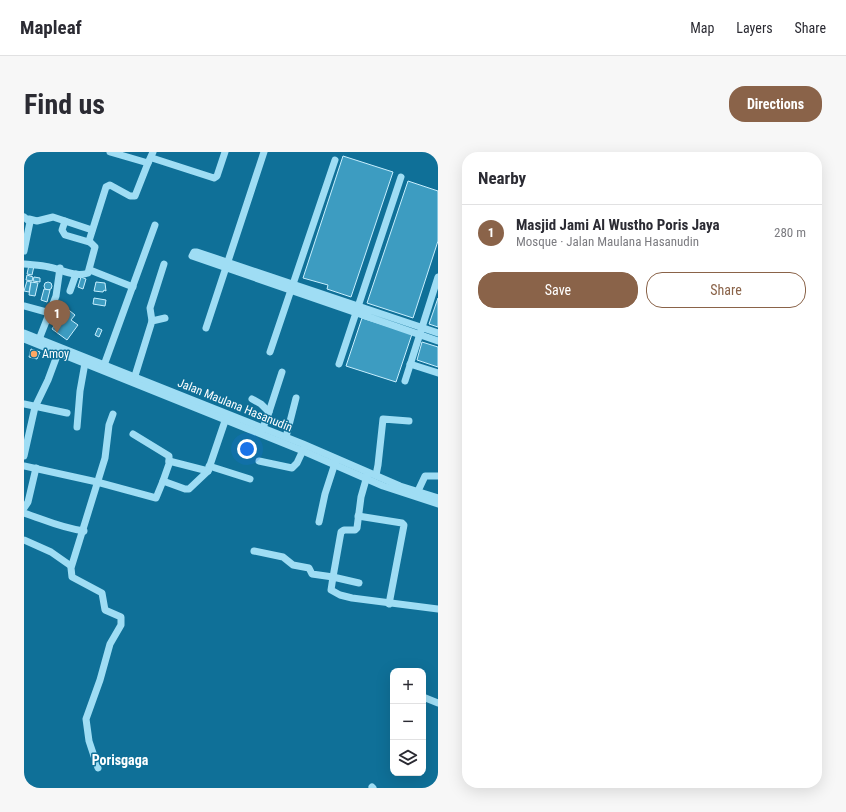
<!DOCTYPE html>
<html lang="en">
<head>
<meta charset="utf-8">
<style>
  :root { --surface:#fff; --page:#f7f7f7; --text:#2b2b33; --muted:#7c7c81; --line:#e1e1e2; --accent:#8a6349 }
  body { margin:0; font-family:"Roboto Condensed",sans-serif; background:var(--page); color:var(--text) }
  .controls { position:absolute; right:12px; bottom:12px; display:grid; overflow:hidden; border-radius:8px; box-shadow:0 4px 16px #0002 }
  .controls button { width:36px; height:36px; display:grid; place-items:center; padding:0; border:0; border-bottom:1px solid var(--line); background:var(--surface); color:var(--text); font:20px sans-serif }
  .you { position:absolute; left:223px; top:297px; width:14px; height:14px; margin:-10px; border:3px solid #fff; border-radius:50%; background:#1a73e8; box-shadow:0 0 0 6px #1a73e833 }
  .badge { display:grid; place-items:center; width:26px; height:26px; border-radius:50%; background:var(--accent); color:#fff; font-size:13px; font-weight:700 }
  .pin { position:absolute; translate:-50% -33px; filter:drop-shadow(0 1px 2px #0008) }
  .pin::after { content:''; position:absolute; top:21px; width:14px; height:12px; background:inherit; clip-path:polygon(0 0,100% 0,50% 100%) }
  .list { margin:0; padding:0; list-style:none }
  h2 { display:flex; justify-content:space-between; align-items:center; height:52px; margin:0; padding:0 16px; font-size:17px }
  h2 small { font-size:13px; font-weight:400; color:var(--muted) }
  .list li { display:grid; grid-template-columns:26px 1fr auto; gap:12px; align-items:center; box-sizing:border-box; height:56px; padding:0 16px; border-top:1px solid var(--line) }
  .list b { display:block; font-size:15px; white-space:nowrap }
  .list p { margin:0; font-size:13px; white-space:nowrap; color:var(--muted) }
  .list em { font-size:13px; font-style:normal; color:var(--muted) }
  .actions { display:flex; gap:8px; padding:12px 16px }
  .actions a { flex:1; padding:9px 0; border:1px solid var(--accent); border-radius:16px; text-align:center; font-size:14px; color:var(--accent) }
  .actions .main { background:var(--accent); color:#fff }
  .icon { flex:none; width:22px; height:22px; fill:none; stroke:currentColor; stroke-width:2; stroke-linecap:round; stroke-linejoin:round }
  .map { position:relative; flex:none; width:414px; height:636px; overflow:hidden; border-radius:16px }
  header { display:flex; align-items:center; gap:24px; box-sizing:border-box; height:56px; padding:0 20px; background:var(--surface); border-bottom:1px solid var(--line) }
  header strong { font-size:19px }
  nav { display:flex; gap:22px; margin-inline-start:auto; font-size:14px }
  .intro { display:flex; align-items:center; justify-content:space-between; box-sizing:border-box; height:96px; padding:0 24px }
  h1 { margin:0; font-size:28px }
  .button { padding:10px 18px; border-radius:16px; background:var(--accent); color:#fff; font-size:14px; font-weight:700 }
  main { display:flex; gap:24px; padding:0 24px }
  aside { flex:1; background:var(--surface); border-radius:16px; box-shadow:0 4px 16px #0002 }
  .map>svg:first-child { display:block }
  .building { fill:#3d9cc1; stroke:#c8effe }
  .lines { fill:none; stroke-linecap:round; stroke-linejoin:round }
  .minor { stroke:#9fddf4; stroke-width:7 }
  .poi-dot { fill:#ffa763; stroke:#0f7098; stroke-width:1.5 }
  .labels { text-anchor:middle; stroke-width:3; stroke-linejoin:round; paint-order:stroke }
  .poi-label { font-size:12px; fill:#fff; stroke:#0f7098; text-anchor:start }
  .street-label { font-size:12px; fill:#fff; stroke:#0f7098 }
  .quarter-label { font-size:14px; font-weight:bold; fill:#fff; stroke:#0f7098 }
</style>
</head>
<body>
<header>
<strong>Mapleaf</strong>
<nav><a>Map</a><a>Layers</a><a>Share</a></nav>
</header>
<div class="intro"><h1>Find us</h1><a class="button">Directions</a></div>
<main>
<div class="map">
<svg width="414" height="636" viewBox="0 0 414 636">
  <rect width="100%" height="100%" fill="#0f7098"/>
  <!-- building -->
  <g class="building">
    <path d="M319,4L369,20L327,145L303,137L304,133L279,126Z"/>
    <path d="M384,29L414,39V89L389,166L343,151Z"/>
    <path d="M5,113L10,114L8,123L3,122Z"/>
    <path d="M3,123L9,125L8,129L2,128Z"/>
    <path d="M10,125L16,126V130L9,129Z"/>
    <path d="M57,125L62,127L59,137L54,135Z"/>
    <path d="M3,129L7,130L5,140L0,139Z"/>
    <circle cx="24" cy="134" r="4"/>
    <path d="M7,130L14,131L11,144L5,143Z"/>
    <path d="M72,130L81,131L82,139L80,138L79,140L70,139Z"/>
    <path d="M20,137L26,138L23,150L17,148Z"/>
    <path d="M70,146L82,148L81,154L69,152Z"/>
    <path d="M414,146V175L405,172Z"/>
    <path d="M41,155L51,163L47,168L54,173L43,188L28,177L31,172L30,171Z"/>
    <path d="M338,166L388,182L372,230L322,214Z"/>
    <path d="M74,176L78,178L75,185L71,183Z"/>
    <path d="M398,190L414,195V215L393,208Z"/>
    <path d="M7,197L16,200L13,207L5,205Z"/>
  </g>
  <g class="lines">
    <!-- minor -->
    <g class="minor">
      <path d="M86,0L124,11L129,0"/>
      <path d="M128,6L190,26L193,24L201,0"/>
      <path d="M0,65L6,70L0,99"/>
      <path d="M5,67L13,69L29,65L68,78"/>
      <path d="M41,69L38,78L41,83L65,90"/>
      <path d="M0,112C8,113 17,113 25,115C37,117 51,126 64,121L71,95L65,89L82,35L86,33L106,44H111L124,11"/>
      <path d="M66,118L109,135"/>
      <path d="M46,139L52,122"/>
      <path d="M0,154L26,161"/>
      <path d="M128,169L126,156L140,112"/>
      <path d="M182,176L240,0"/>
      <path d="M0,181L279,292L376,334L414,346"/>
      <path d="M414,181L173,100H170L168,104L414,189"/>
      <path d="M0,187L279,299L359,334L414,352"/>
      <path d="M14,190L32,144L36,116"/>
      <path d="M246,200L311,8"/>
      <path d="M315,212L377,25"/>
      <path d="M386,212L414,221"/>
      <path d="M79,216L131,73"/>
      <path d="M110,227L128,169L141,166"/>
      <path d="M381,229L414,125"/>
      <path d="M228,247L237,252L245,260L237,281"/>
      <path d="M0,252L43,261"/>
      <path d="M245,260L258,220"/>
      <path d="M53,275L56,239L61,211"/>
      <path d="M109,282L145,304V312L139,329"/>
      <path d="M262,285L272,246"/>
      <path d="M0,304L11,255L24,228L34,201"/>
      <path d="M145,309L184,319"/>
      <path d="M235,309L268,316L273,311L280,296"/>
      <path d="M0,314L73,330L132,346L139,329L161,337H165L184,319"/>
      <path d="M185,314L226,327"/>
      <path d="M184,319L202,266"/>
      <path d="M352,323L354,313L359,267L385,269"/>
      <path d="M394,339L401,324H414"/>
      <path d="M0,356L4,350L12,316"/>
      <path d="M0,361C21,368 37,376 60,379"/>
      <path d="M334,364L378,371L380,373L365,452"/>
      <path d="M295,370L301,342L312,308"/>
      <path d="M0,388L27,400L47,414"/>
      <path d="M230,399L259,405L269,413L285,416L288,422L309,425L317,380L320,378H331L333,376L337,345L343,324"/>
      <path d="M335,431L309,425L307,438L316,443L328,446L414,457"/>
      <path d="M399,545L414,551"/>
      <path d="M74,616L65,589L62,567L76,528L86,492L97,473V465L81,458L78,441L48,425L47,416L81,306L85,273L89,262"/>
      <path d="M348,635L349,636"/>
    </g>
  </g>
  <!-- markers -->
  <circle class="poi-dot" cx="10" cy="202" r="4"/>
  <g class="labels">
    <!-- poi labels -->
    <g class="poi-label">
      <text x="18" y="206">Amoy</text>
    </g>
    <!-- street labels -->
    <g class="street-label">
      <text transform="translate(211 253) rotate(22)" y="4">Jalan Maulana Hasanudin</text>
    </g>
    <!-- quarter labels -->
    <g class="quarter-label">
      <text x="96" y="613">Porisgaga</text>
    </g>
  </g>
</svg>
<div class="controls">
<button>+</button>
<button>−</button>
<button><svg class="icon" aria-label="layers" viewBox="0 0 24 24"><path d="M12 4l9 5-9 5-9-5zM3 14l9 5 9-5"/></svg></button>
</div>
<div class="you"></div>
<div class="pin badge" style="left:33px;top:181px">1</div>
</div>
<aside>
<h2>Nearby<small></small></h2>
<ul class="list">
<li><span class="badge">1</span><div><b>Masjid Jami Al Wustho Poris Jaya</b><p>Mosque · Jalan Maulana Hasanudin</p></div><em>280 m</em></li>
</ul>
<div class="actions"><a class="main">Save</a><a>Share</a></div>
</aside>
</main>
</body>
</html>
